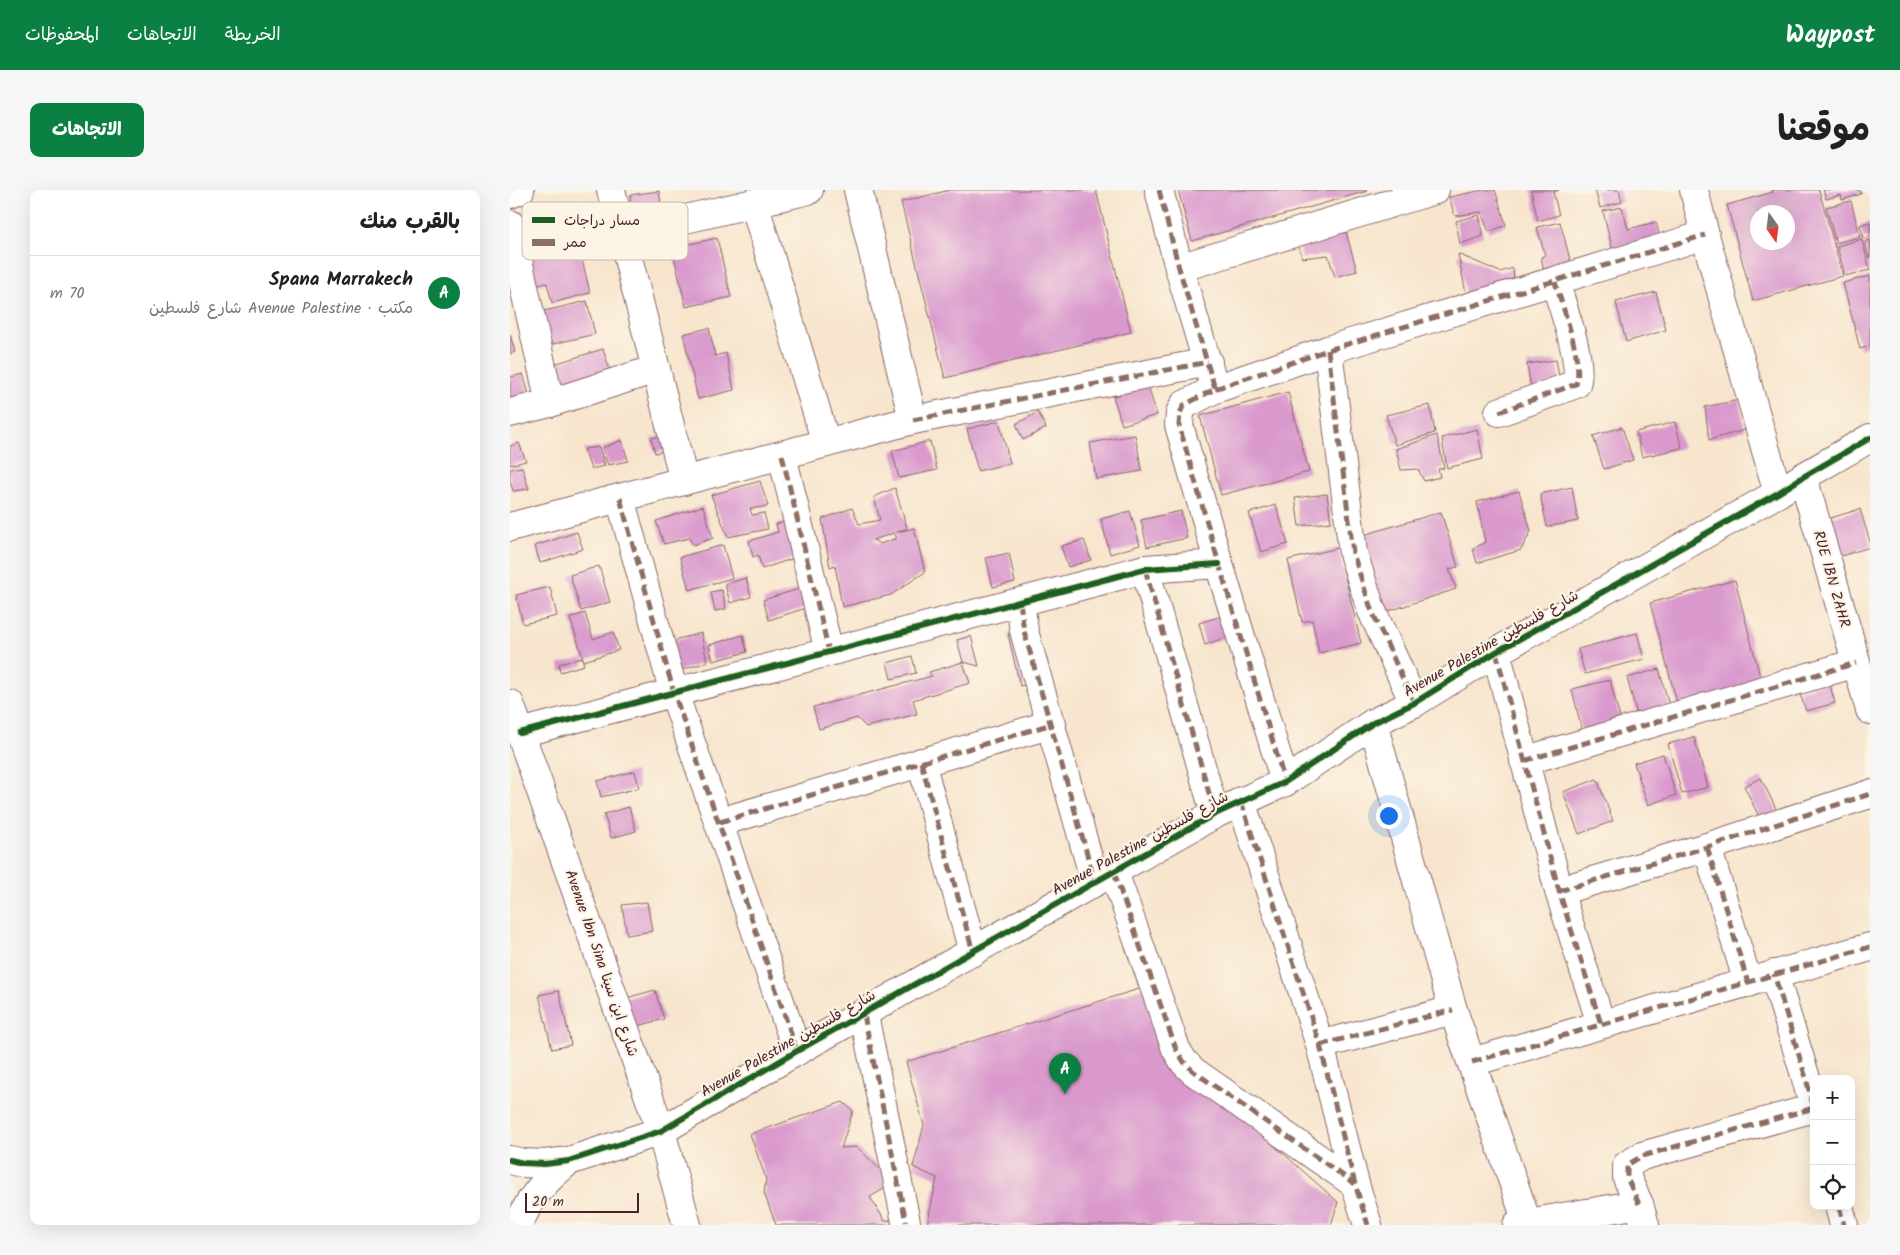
<!DOCTYPE html>
<html lang="ar">
<head>
<meta charset="utf-8">
<style>
  :root { --surface:#fff; --page:#f6f6f6; --text:#222; --muted:#767676; --line:#e0e0e0; --accent:#0b8043 }
  body { margin:0; font-family:Kalam,"Playpen Sans Arabic",sans-serif; background:var(--page); color:var(--text); direction:rtl }
  .controls { position:absolute; right:15px; bottom:15px; display:grid; overflow:hidden; border-radius:10px; box-shadow:0 5px 20px #0002 }
  .controls button { width:45px; height:45px; display:grid; place-items:center; padding:0; border:0; border-bottom:1px solid var(--line); background:var(--surface); color:var(--text); font:25px sans-serif }
  .compass { position:absolute; left:1240px; top:15px; width:45px; height:45px; border-radius:50%; background:var(--surface); box-shadow:0 5px 20px #0002; rotate:166deg }
  .scale { position:absolute; left:15px; bottom:12px; width:114px; box-sizing:border-box; padding-left:5px; border:2px solid #4a1f2b; border-top:0; font-size:14px; line-height:18px; white-space:nowrap; color:#4a1f2b; -webkit-text-stroke:4px #fcf5e5; paint-order:stroke }
  .you { position:absolute; left:878px; top:625px; width:18px; height:18px; margin:-12px; border:4px solid #fff; border-radius:50%; background:#1a73e8; box-shadow:0 0 0 8px #1a73e833 }
  .badge { display:grid; place-items:center; width:32px; height:32px; border-radius:50%; background:var(--accent); color:#fff; font-size:16px; font-weight:700 }
  .pin { position:absolute; translate:-50% -41px; filter:drop-shadow(0 1px 2px #0008) }
  .pin::after { content:''; position:absolute; top:26px; width:18px; height:15px; background:inherit; clip-path:polygon(0 0,100% 0,50% 100%) }
  .list { margin:0; padding:0; list-style:none }
  h2 { display:flex; justify-content:space-between; align-items:center; height:65px; margin:0; padding:0 20px; font-size:21px }
  h2 small { font-size:16px; font-weight:400; color:var(--muted) }
  .list li { display:grid; grid-template-columns:32px 1fr auto; gap:15px; align-items:center; box-sizing:border-box; height:75px; padding:0 20px; border-top:1px solid var(--line) }
  .list b { display:block; font-size:19px; white-space:nowrap }
  .list p { margin:0; font-size:16px; white-space:nowrap; color:var(--muted) }
  .list em { font-size:16px; font-style:normal; color:var(--muted) }
  .icon { flex:none; width:28px; height:28px; fill:none; stroke:currentColor; stroke-width:2; stroke-linecap:round; stroke-linejoin:round }
  .map { position:relative; flex:none; width:1360px; height:1035px; overflow:hidden; direction:ltr; border-radius:10px }
  header { display:flex; align-items:center; gap:30px; box-sizing:border-box; height:70px; padding:0 25px; background:var(--accent); color:#fff }
  header strong { font-size:24px }
  nav { display:flex; gap:28px; margin-inline-start:auto; font-size:18px }
  .intro { display:flex; align-items:center; justify-content:space-between; box-sizing:border-box; height:120px; padding:0 30px }
  h1 { margin:0; font-size:35px }
  .button { padding:12px 22px; border-radius:10px; background:var(--accent); color:#fff; font-size:18px; font-weight:700 }
  main { display:flex; gap:30px; padding:0 30px }
  aside { flex:1; background:var(--surface); border-radius:10px; box-shadow:0 5px 20px #0002 }
  .map>svg:first-child { display:block }
  .building { fill:#d999cd; fill-rule:evenodd }
  .lines { fill:none; stroke-linecap:round; stroke-linejoin:round }
  .pedestrian-casing { stroke:#876464; stroke-width:30 }
  .minor-casing { stroke:#876464; stroke-width:30 }
  .tertiary-casing { stroke:#876464; stroke-width:30 }
  .pedestrian { stroke:#fff; stroke-width:28 }
  .minor { stroke:#fff; stroke-width:28 }
  .tertiary { stroke:#fff; stroke-width:28 }
  .quiet { stroke:#8d6e63; stroke-width:5; stroke-dasharray:10 5; stroke-linecap:butt }
  .cycleway-casing { stroke:#fcf5e5; stroke-width:9 }
  .cycleway { stroke:#1b5e20; stroke-width:6 }
  .labels { text-anchor:middle; stroke-width:4.5; stroke-linejoin:round; paint-order:stroke }
  .street-label { font-size:15px; fill:#4a1f2b; stroke:#fcf5e5 }
  .key { fill:#fcf5e5; stroke:#c7b5ad; stroke-width:1 }
  .key-label { font-size:14px; fill:#4a1f2b }
</style>
</head>
<body>
<header>
<strong>Waypost</strong>
<nav><a>الخريطة</a><a>الاتجاهات</a><a>المحفوظات</a></nav>
</header>
<div class="intro"><h1>موقعنا</h1><a class="button">الاتجاهات</a></div>
<main>
<div class="map">
<svg width="1360" height="1035" viewBox="0 0 1360 1035">
  <rect width="100%" height="100%" fill="#fcf5e5"/>
  <filter id="ink" filterUnits="userSpaceOnUse"><feTurbulence type="fractalNoise" baseFrequency=".02" numOctaves="2"/><feDisplacementMap in="SourceGraphic" scale="10" xChannelSelector="R" yChannelSelector="G"/><feConvolveMatrix kernelMatrix="1 2 1 2 8 2 1 2 1" color-interpolation-filters="sRGB"/></filter>
  <filter id="wash" filterUnits="userSpaceOnUse"><feTurbulence type="fractalNoise" baseFrequency=".0096" numOctaves="4" result="noise"/><feDisplacementMap in="SourceGraphic" scale="20" xChannelSelector="R" yChannelSelector="G"/><feGaussianBlur stdDeviation="1.12" result="paint"/><feColorMatrix in="noise" values="0 0 0 0 0 0 0 0 0 0 0 0 0 0 0 0 0 1.4 0 .05"/><feComposite in="paint" operator="in"/></filter>
  <g filter="url(#wash)">
    <rect width="100%" height="100%" fill="#f7e5cd"/>
    <g id="blocks">
      <!-- building -->
      <g class="building">
        <path d="M440,0H586L621,142L435,188L391,12Z"/>
        <path d="M668,0H856L857,1L682,51Z"/>
        <path d="M974,0H985L996,35L979,42L971,22L945,26L939,7Z"/>
        <path d="M1021,0H1049L1043,2L1049,25L1028,31Z"/>
        <path d="M1085,0H1109L1112,12L1090,18Z"/>
        <path d="M1262,0H1309L1333,86L1243,111L1217,15L1263,2ZM1248,22H1278V52H1248Z"/>
        <path d="M1313,0H1350L1351,4L1332,10L1331,5L1316,9Z"/>
        <path d="M149,1L153,27L123,32L120,5Z"/>
        <path d="M1341,11L1350,47L1326,53L1316,17Z"/>
        <path d="M1112,17L1118,39L1146,32L1150,48L1103,62L1093,21Z"/>
        <path d="M969,25L973,46L950,54L946,31Z"/>
        <path d="M1050,32L1061,73L1034,81L1031,67L1035,65L1027,37Z"/>
        <path d="M1360,32V47L1354,48L1350,35Z"/>
        <path d="M834,35L847,81L825,87L818,65L792,68L787,50Z"/>
        <path d="M67,48L80,103L42,113L37,93L22,96L13,62Z"/>
        <path d="M207,48L221,107L176,117L162,58Z"/>
        <path d="M1352,49L1360,80L1335,86L1327,56Z"/>
        <path d="M1360,50V68H1359L1355,52Z"/>
        <path d="M948,64L990,82L1003,78L1004,91L956,103Z"/>
        <path d="M1360,86V156L1350,159L1333,93Z"/>
        <path d="M1146,102L1156,140L1116,152L1106,112Z"/>
        <path d="M77,111L85,144L39,155L30,122Z"/>
        <path d="M199,138L205,166L216,163L224,200L188,209L173,144Z"/>
        <path d="M0,144L5,162L0,164Z"/>
        <path d="M93,159L101,184L52,198L44,174Z"/>
        <path d="M1046,170L1050,191L1021,199L1017,174Z"/>
        <path d="M13,184L19,205L0,210V187Z"/>
        <path d="M638,196L647,225L612,235L603,206Z"/>
        <path d="M778,202L799,282L711,305L690,226Z"/>
        <path d="M1229,210L1235,240L1199,250L1195,217Z"/>
        <path d="M920,215L925,243L885,255L876,225Z"/>
        <path d="M528,222L536,238L513,250L506,234Z"/>
        <path d="M489,231L500,273L468,281L457,239Z"/>
        <path d="M1165,232L1172,258L1132,267L1126,242Z"/>
        <path d="M1112,237L1123,270L1094,279L1083,246Z"/>
        <path d="M967,239L973,269L937,278L932,248Z"/>
        <path d="M156,245L161,259L145,263L141,248Z"/>
        <path d="M625,245L632,281L586,289L580,253Z"/>
        <path d="M927,245L934,278L928,279L930,287L914,291L908,279L891,280L886,259Z"/>
        <path d="M112,250L118,271L98,275L92,258Z"/>
        <path d="M420,251L427,280L389,288L382,261Z"/>
        <path d="M9,253L16,271L0,275V256Z"/>
        <path d="M89,257L95,276L81,279L74,259Z"/>
        <path d="M12,277L19,299L3,301L0,291V279Z"/>
        <path d="M250,291L258,316L240,319L242,325L254,323L258,339L218,347L201,305Z"/>
        <path d="M1062,297L1068,331L1037,337L1030,304Z"/>
        <path d="M385,298L397,338L387,342L404,338L415,382L381,405L332,417L325,375L320,377L312,329L342,318L349,334L370,330L364,307ZM384,343L387,348L370,354L363,350Z"/>
        <path d="M1009,301L1021,341L1011,360L967,373L963,359L975,352L967,312Z"/>
        <path d="M817,304L821,332L789,336L785,308Z"/>
        <path d="M766,315L778,354L751,362L739,323Z"/>
        <path d="M193,316L203,348L183,355L179,348L154,354L146,331Z"/>
        <path d="M1350,319L1360,352V357L1325,368L1314,330Z"/>
        <path d="M620,321L630,355L600,364L591,329Z"/>
        <path d="M671,321L677,348L637,357L631,330Z"/>
        <path d="M931,322L948,377L939,379L946,399L873,423L850,346Z"/>
        <path d="M274,332L287,367L252,379L248,365L243,367L239,351L268,342L266,334Z"/>
        <path d="M67,342L73,359L30,373L25,356Z"/>
        <path d="M574,350L581,370L558,377L551,356Z"/>
        <path d="M213,355L222,388L179,400L170,367Z"/>
        <path d="M828,358L851,453L809,463L802,430L792,432L778,370Z"/>
        <path d="M499,363L505,392L483,397L476,368Z"/>
        <path d="M89,376L100,412L71,421L60,385Z"/>
        <path d="M236,388L241,407L220,413L215,394Z"/>
        <path d="M1225,390L1253,498L1169,520L1140,413Z"/>
        <path d="M299,396L305,415L259,430L253,410Z"/>
        <path d="M40,397L47,426L13,434L6,405Z"/>
        <path d="M212,400L216,419L205,421L201,402Z"/>
        <path d="M75,423L83,449L103,442L109,460L74,471L60,428Z"/>
        <path d="M718,424L725,444L695,455L689,433Z"/>
        <path d="M514,441L526,492L510,496L498,444Z"/>
        <path d="M191,443L197,472L165,482L159,460L168,449Z"/>
        <path d="M1127,443L1134,469L1075,484L1068,459Z"/>
        <path d="M233,445L237,462L203,471L199,455Z"/>
        <path d="M461,446L469,476L453,472L447,450Z"/>
        <path d="M402,466L406,483L381,489L377,473Z"/>
        <path d="M72,468L74,475L50,482L49,474Z"/>
        <path d="M453,472L460,493L403,510L407,524L356,537L347,528L309,539L303,517L422,486L419,482Z"/>
        <path d="M1149,479L1161,523L1129,532L1117,488Z"/>
        <path d="M1100,490L1112,536L1073,545L1062,499Z"/>
        <path d="M1319,492L1325,513L1296,521L1289,501Z"/>
        <path d="M1184,547L1198,597L1172,604L1158,554Z"/>
        <path d="M1153,564L1166,605L1138,615L1124,573Z"/>
        <path d="M125,581L129,598L91,607L87,591Z"/>
        <path d="M1251,588L1268,623L1251,631L1234,596Z"/>
        <path d="M1087,589L1103,631L1069,644L1053,602Z"/>
        <path d="M119,617L126,641L101,648L94,624Z"/>
        <path d="M137,712L142,741L117,745L112,715Z"/>
        <path d="M635,797L665,868L828,1012L821,1035H417L427,988L403,977L414,935L396,872Z"/>
        <path d="M145,800L154,829L124,837L116,808Z"/>
        <path d="M49,801L61,855L42,859L29,805Z"/>
        <path d="M333,912L343,921L331,958L347,957L378,987L379,996L360,1007L375,1031L389,1028L391,1035H266L254,1003L256,989L240,944Z"/>
      </g>
    </g>
  </g>
  <g filter="url(#ink)">
    <use href="#blocks" fill-opacity="0" stroke="#876464" stroke-width="1"/>
    <g class="lines">
      <!-- pedestrian casing -->
      <g class="pedestrian-casing">
        <g id="pedestrian">
          <path d="M403,230L698,172"/>
          <path d="M272,265L319,462"/>
          <path d="M354,825L396,1032"/>
        </g>
      </g>
      <!-- minor casing -->
      <g class="minor-casing">
        <g id="minor">
          <path d="M101,0L174,291"/>
          <path d="M649,0L669,78L705,199L674,215L670,223L669,235L709,374L775,592"/>
          <path d="M1184,0L1195,45L1268,303"/>
          <path d="M0,4L10,0"/>
          <path d="M244,13L316,253"/>
          <path d="M0,34L40,213"/>
          <path d="M112,44L299,0"/>
          <path d="M669,78L925,0"/>
          <path d="M818,160L843,363L861,419L904,513"/>
          <path d="M705,199L818,160L1195,45"/>
          <path d="M989,222L1066,194C1074,173 1052,115 1045,92"/>
          <path d="M0,223L40,213L146,179"/>
          <path d="M1293,287L1360,520"/>
          <path d="M110,308L164,503L287,861"/>
          <path d="M0,337L403,230L348,0"/>
          <path d="M635,379L705,624"/>
          <path d="M510,412L514,441L585,692"/>
          <path d="M986,462L1049,701L1091,834"/>
          <path d="M863,533L943,820L1017,1032"/>
          <path d="M10,543L635,379L709,374"/>
          <path d="M1014,571L1346,473"/>
          <path d="M411,572L463,762"/>
          <path d="M731,611L810,855L845,994L858,1035"/>
          <path d="M210,632L542,534"/>
          <path d="M1197,657L1238,793"/>
          <path d="M604,682L666,859L674,872L683,881L845,994"/>
          <path d="M1049,701L1197,657L1360,604"/>
          <path d="M810,855L943,820"/>
          <path d="M962,872L1360,757"/>
          <path d="M1329,1016L1334,1035"/>
          <path d="M1007,1035L1129,1014"/>
          <path d="M1135,1035L1129,1014L1117,988V975L1132,966L1304,918L1295,885L1264,784"/>
        </g>
      </g>
      <!-- tertiary casing -->
      <g class="tertiary-casing">
        <g id="tertiary">
          <path d="M0,514L151,941L177,1035"/>
          <path d="M0,970L13,973L35,974L59,971L151,941L287,861L705,624L775,592L863,533L904,513L986,462L1268,303L1293,287L1360,248"/>
          <path d="M9,1035C18,1008 37,989 59,971"/>
        </g>
      </g>
      <!-- pedestrian -->
      <use href="#pedestrian" class="pedestrian"/>
      <!-- minor -->
      <use href="#minor" class="minor"/>
      <!-- tertiary -->
      <use href="#tertiary" class="tertiary"/>
      <!-- quiet -->
      <g class="quiet">
        <path d="M649,0L669,78L705,199L674,215L670,223L669,235L709,374L775,592"/>
        <path d="M818,160L843,363L861,419L904,513"/>
        <path d="M705,199L818,160L1195,45"/>
        <path d="M989,222L1066,194C1074,173 1052,115 1045,92"/>
        <path d="M403,230L698,172"/>
        <path d="M272,265L319,462"/>
        <path d="M110,308L164,503L287,861"/>
        <path d="M635,379L705,624"/>
        <path d="M510,412L514,441L585,692"/>
        <path d="M986,462L1049,701L1091,834"/>
        <path d="M1014,571L1346,473"/>
        <path d="M411,572L463,762"/>
        <path d="M731,611L810,855L845,994L858,1035"/>
        <path d="M210,632L542,534"/>
        <path d="M1197,657L1238,793"/>
        <path d="M604,682L666,859L674,872L683,881L845,994"/>
        <path d="M1049,701L1197,657L1360,604"/>
        <path d="M354,825L396,1032"/>
        <path d="M810,855L943,820"/>
        <path d="M962,872L1360,757"/>
        <path d="M1129,1014L1117,988V975L1132,966L1304,918L1295,885L1264,784"/>
        <path d="M1329,1016L1334,1035"/>
      </g>
      <!-- cycleway casing -->
      <g class="cycleway-casing">
        <g id="cycleway">
          <path d="M10,543L635,379L709,374"/>
          <path d="M0,970L13,973L35,974L59,971L151,941L287,861L705,624L775,592L863,533L904,513L986,462L1268,303L1293,287L1360,248"/>
        </g>
      </g>
      <!-- cycleway -->
      <use href="#cycleway" class="cycleway"/>
    </g>
  </g>
  <g class="labels">
    <!-- street labels -->
    <g class="street-label">
      <text transform="translate(1322 389) rotate(74)" y="5">RUE IBN ZAHR</text>
      <text transform="translate(981 453) rotate(-30)" y="5">Avenue Palestine شارع فلسطين</text>
      <text transform="translate(630 653) rotate(-29)" y="5">Avenue Palestine شارع فلسطين</text>
      <text transform="translate(92 773) rotate(71)" y="5">Avenue Ibn Sina شارع ابن سينا</text>
      <text transform="translate(278 853) rotate(-30)" y="5">Avenue Palestine شارع فلسطين</text>
    </g>
  </g>
  <!-- legend -->
  <rect x="12" y="12" width="166" height="58" rx="8" class="key"/>
  <rect x="22" y="27" width="23" height="6" fill="#1b5e20"/>
  <rect x="22" y="49" width="23" height="7" fill="#8d6e63"/>
  <g class="key-label">
    <text x="54" y="35">مسار دراجات</text>
    <text x="54" y="57">ممر</text>
  </g>
</svg>
<div class="controls">
<button>+</button>
<button>−</button>
<button><svg class="icon" aria-label="locate" viewBox="0 0 24 24"><circle cx="12" cy="12" r="6"/><path d="M12 2v4M12 18v4M2 12h4M18 12h4"/></svg></button>
</div>
<svg class="compass" viewBox="-18 -18 36 36"><path d="M0-13l5 13h-10z" fill="#e53935"/><path d="M0 13l5-13h-10z" fill="#767676"/></svg>
<div class="scale">20 m</div>
<div class="you"></div>
<div class="pin badge" style="left:555px;top:904px">A</div>
</div>
<aside>
<h2>بالقرب منك<small></small></h2>
<ul class="list">
<li><span class="badge">A</span><div><b>Spana Marrakech</b><p>مكتب · Avenue Palestine شارع فلسطين</p></div><em>70 m</em></li>
</ul>
</aside>
</main>
</body>
</html>
